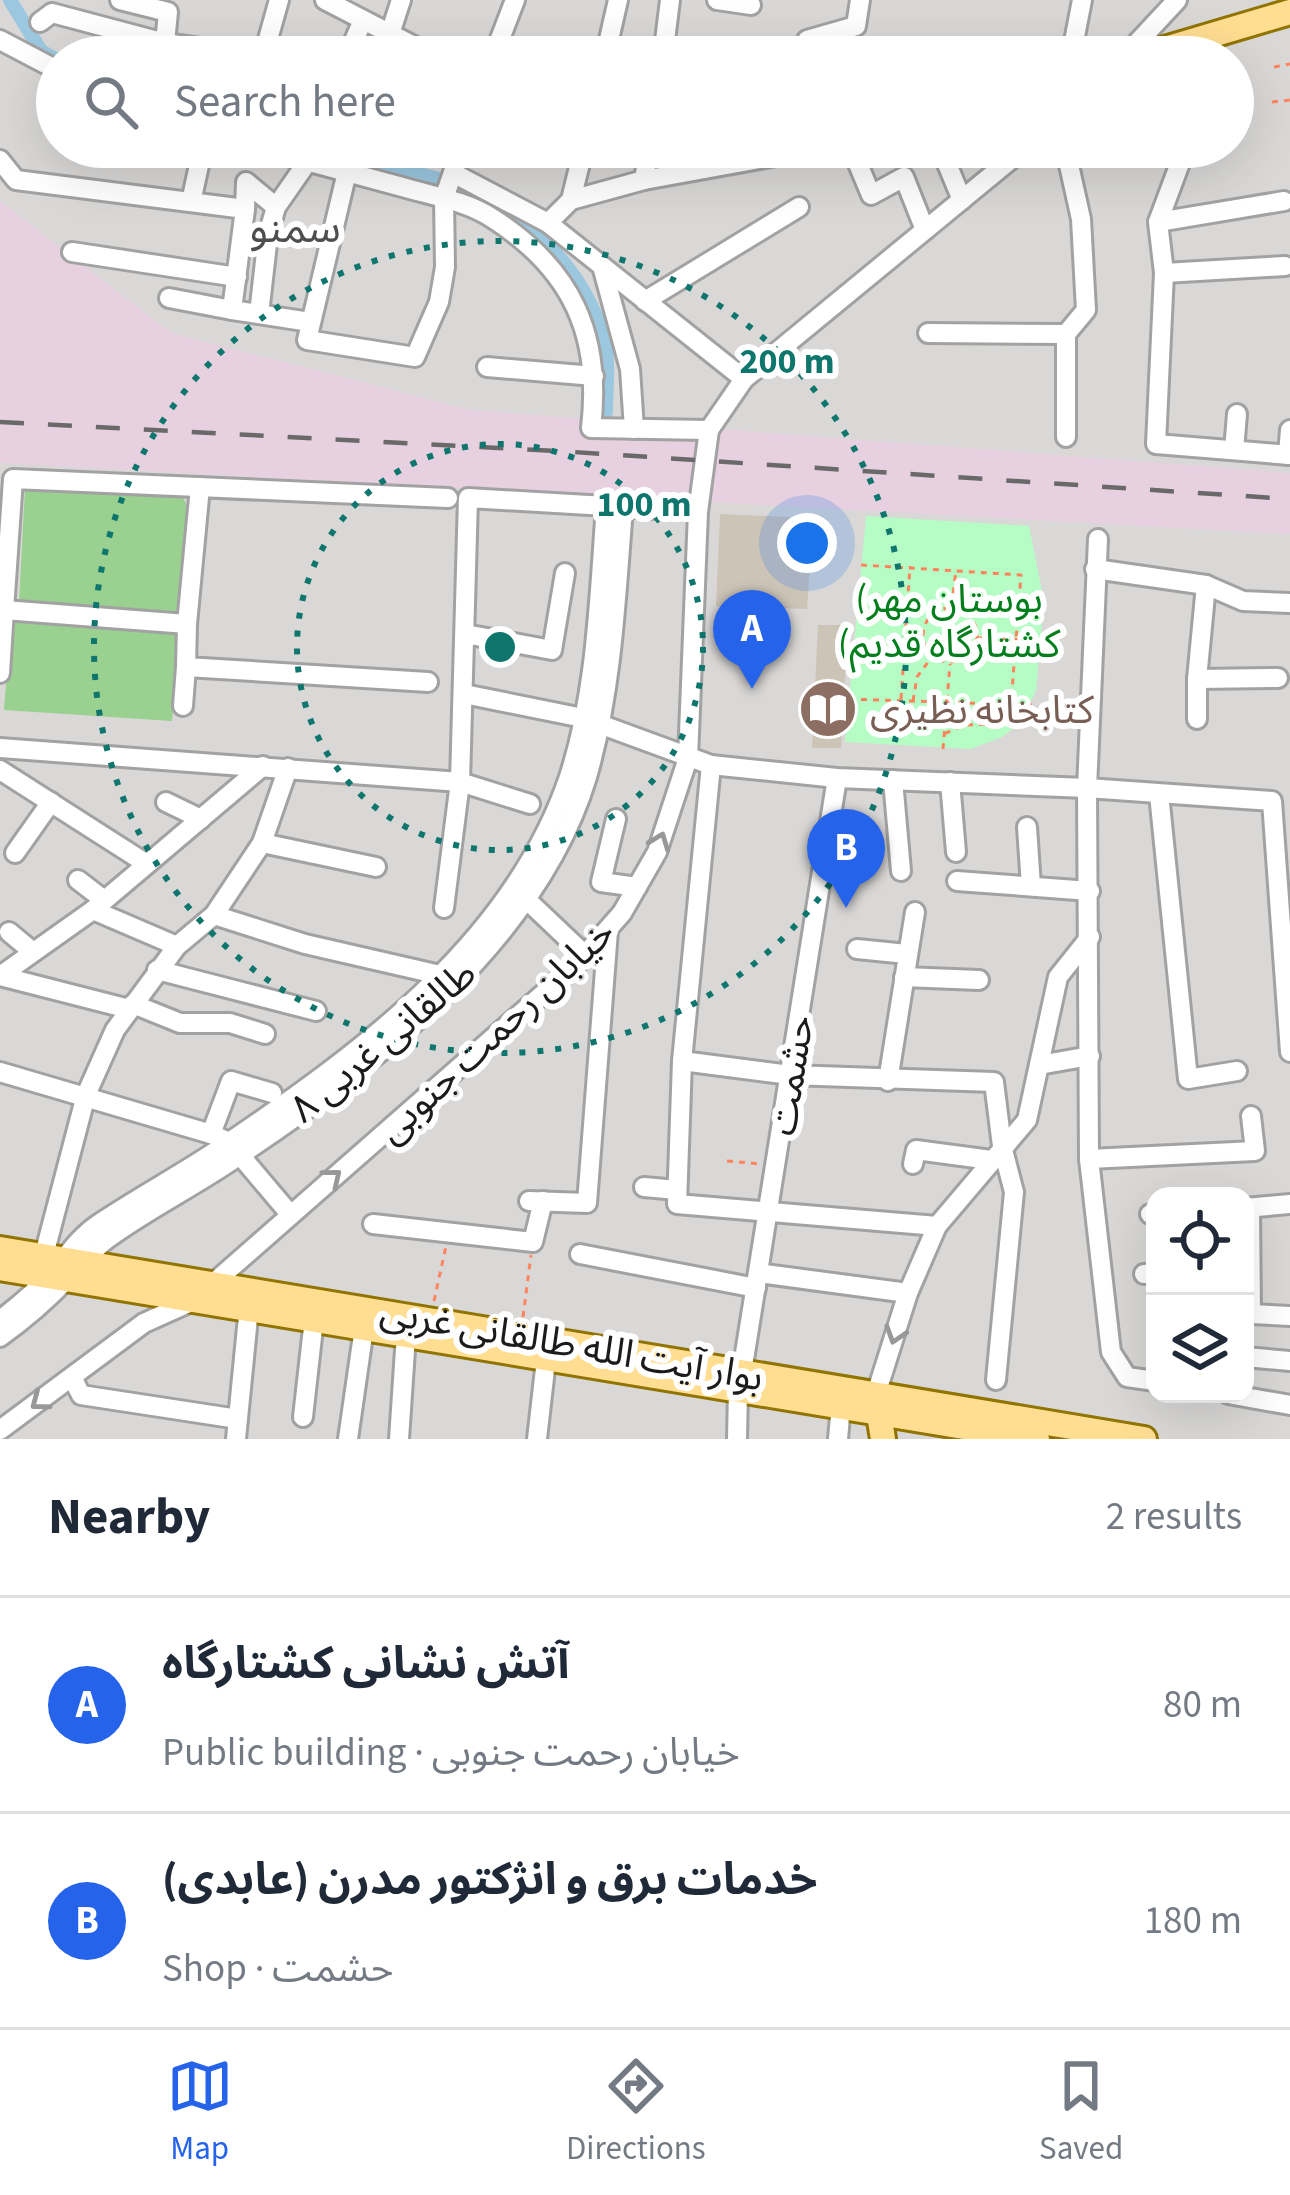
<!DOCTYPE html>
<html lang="en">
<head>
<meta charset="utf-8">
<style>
  :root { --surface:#fff; --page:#f2f2f3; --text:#1f2937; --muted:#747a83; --line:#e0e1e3; --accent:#2563eb }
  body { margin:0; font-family:"Source Sans 3","Noto Sans Arabic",sans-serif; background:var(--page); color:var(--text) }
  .controls { position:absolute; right:36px; bottom:36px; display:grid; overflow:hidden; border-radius:24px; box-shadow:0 12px 48px #0002 }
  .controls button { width:108px; height:108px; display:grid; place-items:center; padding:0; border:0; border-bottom:3px solid var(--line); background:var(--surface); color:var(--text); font:60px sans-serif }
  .you { position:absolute; left:807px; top:543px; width:42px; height:42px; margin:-30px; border:9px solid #fff; border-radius:50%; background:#1a73e8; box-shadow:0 0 0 18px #1a73e833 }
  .badge { display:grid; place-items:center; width:78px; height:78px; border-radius:50%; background:var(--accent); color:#fff; font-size:39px; font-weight:700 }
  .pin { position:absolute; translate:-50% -99px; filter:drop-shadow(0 3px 6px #0008) }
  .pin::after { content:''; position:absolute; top:63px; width:42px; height:36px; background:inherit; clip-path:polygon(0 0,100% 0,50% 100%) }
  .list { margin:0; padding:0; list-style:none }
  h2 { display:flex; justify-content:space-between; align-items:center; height:156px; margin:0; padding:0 48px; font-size:51px }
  h2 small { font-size:39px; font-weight:400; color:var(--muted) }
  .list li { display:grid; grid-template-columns:78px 1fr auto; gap:36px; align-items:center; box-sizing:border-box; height:216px; padding:0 48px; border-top:3px solid var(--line) }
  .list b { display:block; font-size:45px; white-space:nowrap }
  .list p { margin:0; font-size:39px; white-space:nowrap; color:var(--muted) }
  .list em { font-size:39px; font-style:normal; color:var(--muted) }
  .icon { flex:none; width:66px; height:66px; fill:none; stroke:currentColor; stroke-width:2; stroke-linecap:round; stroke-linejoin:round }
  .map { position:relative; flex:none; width:1290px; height:1439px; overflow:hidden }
  .search { position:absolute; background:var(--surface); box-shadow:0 12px 48px #0002; left:36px; right:36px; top:36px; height:132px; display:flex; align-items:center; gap:30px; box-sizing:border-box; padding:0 42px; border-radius:66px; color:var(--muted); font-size:45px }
  .sheet { height:588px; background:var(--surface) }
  nav { display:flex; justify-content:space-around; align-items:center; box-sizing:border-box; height:168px; border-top:3px solid var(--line); background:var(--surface); font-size:33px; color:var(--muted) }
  nav a { display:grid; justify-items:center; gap:6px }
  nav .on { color:var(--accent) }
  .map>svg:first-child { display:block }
  .residential { fill:#d9d8d7; fill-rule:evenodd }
  .industrial { fill:#e7d0e0 }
  .forest { fill:#9ad090 }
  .park { fill:#b6fdc5 }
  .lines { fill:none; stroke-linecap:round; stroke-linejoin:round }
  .canal { stroke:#9bc7df; stroke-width:14 }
  .building { fill:#cdc4b8 }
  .minor-casing { stroke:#a2a2a2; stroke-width:24 }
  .major-casing { stroke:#917400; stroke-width:30 }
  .path { stroke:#ff845e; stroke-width:3; stroke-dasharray:6 6; stroke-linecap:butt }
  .minor { stroke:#fff; stroke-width:18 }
  .major { stroke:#ffde92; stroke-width:24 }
  .rail { stroke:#696969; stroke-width:4.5; stroke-dasharray:24 24; stroke-linecap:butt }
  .oneway { stroke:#989898 }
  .ring { fill:none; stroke:#0f766e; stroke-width:6; stroke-dasharray:6 12 }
  .labels { text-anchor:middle; stroke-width:12; stroke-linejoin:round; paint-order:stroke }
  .park-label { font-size:39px; fill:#037e1d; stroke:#fff }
  .education-label { font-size:39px; fill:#785e54; stroke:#fff; text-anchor:start }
  .street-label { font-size:39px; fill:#1b1b1b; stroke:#fff }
  .neighbourhood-label { font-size:42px; fill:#4e4e4e; stroke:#fff }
  .centre { fill:#0f766e; stroke:#fff; stroke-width:6 }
  .ring-label { font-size:36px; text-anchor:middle; font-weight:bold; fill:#0f766e; stroke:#fff; stroke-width:12; stroke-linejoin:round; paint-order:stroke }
</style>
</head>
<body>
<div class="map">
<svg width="1290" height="1439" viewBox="0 0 1290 1439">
  <rect width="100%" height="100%" fill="#edebdf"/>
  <!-- residential -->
  <path class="residential" d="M0,0H1290V1439H0ZM57,57H1233V147H57ZM1155,1196H1245V1394H1155Z"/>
  <!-- industrial -->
  <path class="industrial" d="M0,201L171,333L470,410L1290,473V534L0,463Z"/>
  <!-- forest -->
  <g class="forest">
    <path d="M25,487L181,494L188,507L179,615L19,603Z"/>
    <path d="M11,619L179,630L172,721L4,710Z"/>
  </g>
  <!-- park -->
  <path class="park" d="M866,516L1029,526L1044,601L1036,691L1020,723L1002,737L971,749L845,742Z"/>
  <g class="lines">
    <!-- canal -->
    <g class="canal">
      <path d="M10,0L41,51L57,60"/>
      <path d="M314,147L459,184"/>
      <path d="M500,206C549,238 586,280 603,336C610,359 606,389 606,412"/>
    </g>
  </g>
  <!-- building -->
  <g class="building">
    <path d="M720,514L813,518L807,609L716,606Z"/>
    <path d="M818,625H848L841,748H812Z"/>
  </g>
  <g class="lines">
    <!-- minor casing -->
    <g class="minor-casing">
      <g id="minor">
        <path d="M120,0L168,12L165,43"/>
        <path d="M325,0L435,57"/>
        <path d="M717,0L751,5"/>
        <path d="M40,22L52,13L165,43L263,57L279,0"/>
        <path d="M390,34L401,0"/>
        <path d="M0,40L57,70"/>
        <path d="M347,57L363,20"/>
        <path d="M493,57L515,0"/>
        <path d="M605,57L618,0"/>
        <path d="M663,57L670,0"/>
        <path d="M814,57L807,40L856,26L860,0"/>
        <path d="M1071,57L1082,0"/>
        <path d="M1124,57L1177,0"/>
        <path d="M51,109H57"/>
        <path d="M255,147C305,161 355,174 406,188C434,196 468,202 492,218C572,269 602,335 591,428L709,430"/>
        <path d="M851,147L871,195L904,177L925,230"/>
        <path d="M940,147L962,200"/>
        <path d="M1065,147L1081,219L1086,310L1066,334V437"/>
        <path d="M1186,147L1158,222L1164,273L1156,444L1290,455"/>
        <path d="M0,160L16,180L245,209L232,310L310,322"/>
        <path d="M347,172L307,340L415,357L439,302L445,267L444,198L462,147"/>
        <path d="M453,173L548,223L744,379"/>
        <path d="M644,180L649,147"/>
        <path d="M571,200L584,147"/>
        <path d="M191,202L203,147"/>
        <path d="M245,209L246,182L276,207"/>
        <path d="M1158,222L1284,201"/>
        <path d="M548,223L571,200L644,180L776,156"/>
        <path d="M72,252L237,277"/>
        <path d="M602,266L630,369L634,429"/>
        <path d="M1164,273L1285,266"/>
        <path d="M169,298L232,310"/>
        <path d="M645,301L799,207"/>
        <path d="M259,314L268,235L276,207L308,161"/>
        <path d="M928,333L1066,334"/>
        <path d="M487,367L594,376"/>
        <path d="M1234,450L1237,414"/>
        <path d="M1288,455L1290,430"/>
        <path d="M1098,539L1087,788L1089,1159L1111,1352L1127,1377L1155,1381"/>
        <path d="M1095,569L1206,585L1243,601L1290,603"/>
        <path d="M1206,585L1197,679L1278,678"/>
        <path d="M0,610H4L13,479L448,498"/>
        <path d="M187,624L186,667L428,682"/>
        <path d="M465,634L552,650L565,573"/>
        <path d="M0,673L4,610L187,624L200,487"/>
        <path d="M464,694L583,718L711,765L837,778L1087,788L1272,801L1290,1052"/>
        <path d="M183,706L186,667"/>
        <path d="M1197,719V679"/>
        <path d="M0,748L460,782L530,804"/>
        <path d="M711,765L682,1061L677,1204L937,1226"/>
        <path d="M0,770L147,864"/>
        <path d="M893,780L901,871"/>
        <path d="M950,782L956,852"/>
        <path d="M1159,794L1188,1079L1237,1071"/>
        <path d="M166,802L201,819"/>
        <path d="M616,819L601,882L637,887"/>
        <path d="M1027,827L1031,886"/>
        <path d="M262,843L376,867"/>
        <path d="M15,853L51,802"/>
        <path d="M78,880L104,900"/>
        <path d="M957,881L1090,891"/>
        <path d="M528,901L586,956"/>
        <path d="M444,908L460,782L468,498L657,509"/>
        <path d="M93,910L177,946"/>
        <path d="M214,915L305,944L440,975"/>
        <path d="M9,932L33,952"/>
        <path d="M857,949L907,954"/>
        <path d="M157,970L316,1011"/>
        <path d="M0,976L93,910L263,766"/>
        <path d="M0,976L129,1009"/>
        <path d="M904,977L979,980"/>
        <path d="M133,1004L180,1023H230L265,1034"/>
        <path d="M682,1061L790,1075L994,1082L1002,1146L1014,1192L996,1380"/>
        <path d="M1039,1065L1090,1056"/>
        <path d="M0,1072L211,1134L229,1142L289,1213"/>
        <path d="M888,1081L915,912"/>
        <path d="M211,1134L231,1081L272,1093"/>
        <path d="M1089,1159L1255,1151L1251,1116"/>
        <path d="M913,1164L916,1150L991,1160"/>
        <path d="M644,1187L677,1190"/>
        <path d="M529,1201L587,1203L608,931"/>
        <path d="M1245,1208L1290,1204"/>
        <path d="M1250,1208L1251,1314L1290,1316"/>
        <path d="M1150,1214H1155"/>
        <path d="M373,1224L533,1242L543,1201"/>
        <path d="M580,1254L756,1288"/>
        <path d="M44,1255L86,1095L115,1030L177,946L214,915L262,843L288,768"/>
        <path d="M758,1273L908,1293"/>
        <path d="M1144,1274L1155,1273"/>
        <path d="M0,1320C17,1307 33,1294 48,1278C64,1260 77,1239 97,1225C140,1196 186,1172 228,1143C365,1050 514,940 569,777C597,691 599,596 606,507"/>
        <path d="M0,1337C25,1319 47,1300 68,1278C81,1265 92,1250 107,1239C148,1209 195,1186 237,1157C373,1067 538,940 587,777C612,690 616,598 623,508"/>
        <path d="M1245,1357L1290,1361"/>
        <path d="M742,1372L837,778"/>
        <path d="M72,1377L81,1395L238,1419"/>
        <path d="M876,1394L908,1293L937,1226L1027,1120L1058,977L1090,937"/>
        <path d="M1228,1394L1290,1405"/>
        <path d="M303,1417L314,1319"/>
        <path d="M0,1430L144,1323L193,1301L576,965L622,913L657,852L688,758L698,512L709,430L744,379L1026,147"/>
        <path d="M236,1439L249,1307"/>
        <path d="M348,1439L364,1328"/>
        <path d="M399,1439L406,1335"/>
        <path d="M537,1439L546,1360"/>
        <path d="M737,1439L738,1390"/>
        <path d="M838,1439L841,1405"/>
      </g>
    </g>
    <!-- major casing -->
    <g class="major-casing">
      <g id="major">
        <path d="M1138,57L1290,12"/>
        <path d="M0,1249L1144,1439"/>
        <path d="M0,1268L1037,1439"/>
        <path d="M876,1396L883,1439"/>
      </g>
    </g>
    <!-- path -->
    <g class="path">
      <path d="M1274,67L1290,64"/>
      <path d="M1272,102L1290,100"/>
      <path d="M861,565L1021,575L1011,704L991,724L964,725L944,734"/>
      <path d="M952,605L956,569"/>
      <circle cx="950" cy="635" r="27"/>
      <path d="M977,638L1040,640"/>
      <path d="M849,699L1032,705"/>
      <path d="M901,699L910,566"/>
      <path d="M913,701L917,677L931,658"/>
      <path d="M943,749L950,664"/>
      <path d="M727,1161L761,1164"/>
      <path d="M434,1301L446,1246"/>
      <path d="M523,1317L531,1255"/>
    </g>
    <!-- minor -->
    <use href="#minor" class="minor"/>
    <!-- major -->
    <use href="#major" class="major"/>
    <!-- rail -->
    <path class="rail" d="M0,422L558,451L1290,499"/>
  </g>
  <!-- one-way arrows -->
  <defs><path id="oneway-chevron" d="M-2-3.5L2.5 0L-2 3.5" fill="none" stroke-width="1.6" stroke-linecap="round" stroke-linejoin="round" transform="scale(3)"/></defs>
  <g class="oneway">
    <use href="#oneway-chevron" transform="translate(660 841) rotate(-69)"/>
    <use href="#oneway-chevron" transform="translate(333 1177) rotate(-39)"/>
    <use href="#oneway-chevron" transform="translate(895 1335) rotate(108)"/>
    <use href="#oneway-chevron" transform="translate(39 1402) rotate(143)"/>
  </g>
  <!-- distance rings -->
  <g class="ring">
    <circle cx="500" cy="647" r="203"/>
    <circle cx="500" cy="647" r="406"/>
  </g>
  <!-- icons -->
  <defs>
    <g id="library-disc" transform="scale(3)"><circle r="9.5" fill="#8d6e63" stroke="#fff"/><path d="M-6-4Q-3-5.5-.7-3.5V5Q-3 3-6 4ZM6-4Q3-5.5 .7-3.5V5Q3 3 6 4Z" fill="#fff"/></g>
  </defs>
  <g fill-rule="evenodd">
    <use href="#library-disc" x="828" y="709"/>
  </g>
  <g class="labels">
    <!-- park labels -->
    <g class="park-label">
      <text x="949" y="612">(بوستان مهر<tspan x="949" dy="45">(کشتارگاه قدیم</tspan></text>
    </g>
    <!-- education labels -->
    <g class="education-label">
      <text x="870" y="723">کتابخانه نظیری</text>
    </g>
    <!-- street labels -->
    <g class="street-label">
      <text transform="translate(495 1030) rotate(-43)" y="14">خیابان رحمت جنوبی</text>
      <text transform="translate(382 1040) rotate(-40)" y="14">طالقانی غربی ۸</text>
      <text transform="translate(790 1075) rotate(-81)" y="14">حشمت</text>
      <text transform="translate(572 1343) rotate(10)" y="14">بوار آیت الله طالقانی غربی</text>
    </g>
    <!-- neighbourhood labels -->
    <g class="neighbourhood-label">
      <text x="295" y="242">سمنو</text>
    </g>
  </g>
  <circle cx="500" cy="647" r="18" class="centre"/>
  <g class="ring-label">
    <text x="787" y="373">200 m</text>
    <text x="644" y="516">100 m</text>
  </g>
</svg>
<div class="controls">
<button><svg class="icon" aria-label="locate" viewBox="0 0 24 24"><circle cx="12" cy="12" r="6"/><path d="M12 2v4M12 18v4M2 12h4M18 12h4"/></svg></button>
<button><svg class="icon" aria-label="layers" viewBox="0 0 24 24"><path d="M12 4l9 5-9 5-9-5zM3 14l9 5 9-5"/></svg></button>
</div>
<div class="you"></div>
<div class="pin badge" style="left:752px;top:689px">A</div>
<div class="pin badge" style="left:846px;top:908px">B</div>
<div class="search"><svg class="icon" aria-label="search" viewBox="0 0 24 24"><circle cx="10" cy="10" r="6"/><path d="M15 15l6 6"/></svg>Search here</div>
</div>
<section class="sheet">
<h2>Nearby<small>2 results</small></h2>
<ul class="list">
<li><span class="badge">A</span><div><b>آتش نشانی کشتارگاه</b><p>Public building · خیابان رحمت جنوبی</p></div><em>80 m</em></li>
<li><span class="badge">B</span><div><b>خدمات برق و انژکتور مدرن (عابدی)</b><p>Shop · حشمت</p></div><em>180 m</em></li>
</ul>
</section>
<nav>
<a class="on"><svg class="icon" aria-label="map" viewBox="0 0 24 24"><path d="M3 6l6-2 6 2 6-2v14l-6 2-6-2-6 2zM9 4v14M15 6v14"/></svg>Map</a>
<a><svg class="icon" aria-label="directions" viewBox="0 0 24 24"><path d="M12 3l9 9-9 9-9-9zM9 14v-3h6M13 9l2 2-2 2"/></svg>Directions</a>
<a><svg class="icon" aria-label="saved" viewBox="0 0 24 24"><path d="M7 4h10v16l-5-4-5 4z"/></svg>Saved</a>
</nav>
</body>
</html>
